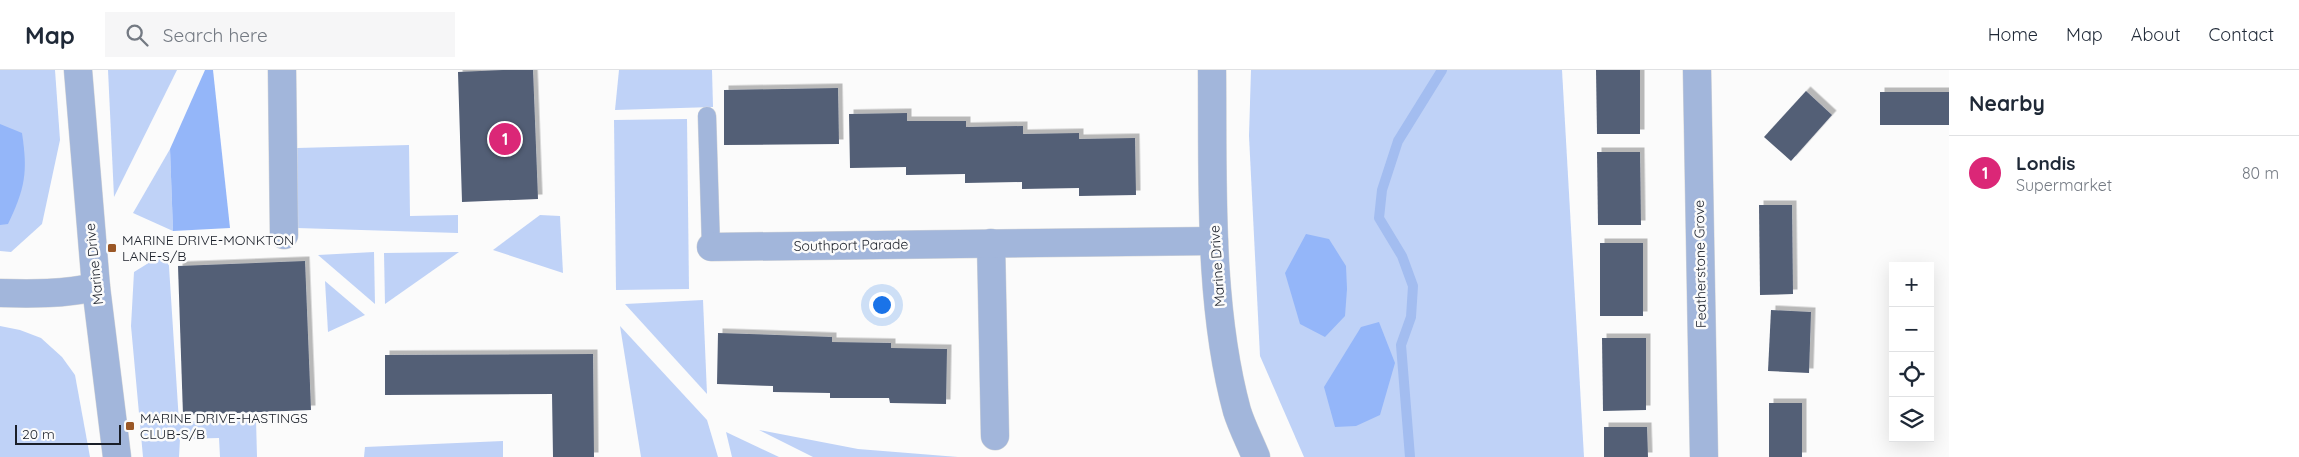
<!DOCTYPE html>
<html lang="en">
<head>
<meta charset="utf-8">
<style>
  :root { --surface:#fff; --page:#f6f6f7; --text:#1f2937; --muted:#747a83; --line:#e0e1e3; --accent:#db2777 }
  body { margin:0; font-family:Quicksand,sans-serif; background:var(--page); color:var(--text) }
  .controls { position:absolute; right:15px; bottom:15px; display:grid; overflow:hidden; border-radius:0px; box-shadow:0 5px 20px #0002 }
  .controls button { width:45px; height:45px; display:grid; place-items:center; padding:0; border:0; border-bottom:1px solid var(--line); background:var(--surface); color:var(--text); font:25px sans-serif }
  .scale { position:absolute; left:15px; bottom:12px; width:106px; box-sizing:border-box; padding-left:5px; border:2px solid #1a1f29; border-top:0; font-size:14px; line-height:18px; white-space:nowrap; color:#1a1f29; -webkit-text-stroke:4px #fbfbfb; paint-order:stroke }
  .you { position:absolute; left:881px; top:234px; width:18px; height:18px; margin:-12px; border:4px solid #fff; border-radius:50%; background:#1a73e8; box-shadow:0 0 0 8px #1a73e833 }
  .badge { display:grid; place-items:center; width:32px; height:32px; border-radius:50%; background:var(--accent); color:#fff; font-size:16px; font-weight:700 }
  .pin { position:absolute; translate:-50% -50%; border:2px solid #fff; box-shadow:0 1px 5px #0006 }
  .list { margin:0; padding:0; list-style:none }
  h2 { display:flex; justify-content:space-between; align-items:center; height:65px; margin:0; padding:0 20px; font-size:21px }
  h2 small { font-size:16px; font-weight:400; color:var(--muted) }
  .list li { display:grid; grid-template-columns:32px 1fr auto; gap:15px; align-items:center; box-sizing:border-box; height:75px; padding:0 20px; border-top:1px solid var(--line) }
  .list b { display:block; font-size:19px; white-space:nowrap }
  .list p { margin:0; font-size:16px; white-space:nowrap; color:var(--muted) }
  .list em { font-size:16px; font-style:normal; color:var(--muted) }
  .icon { flex:none; width:28px; height:28px; fill:none; stroke:currentColor; stroke-width:2; stroke-linecap:round; stroke-linejoin:round }
  .map { position:relative; flex:none; width:1949px; height:387px; overflow:hidden }
  header { display:flex; align-items:center; gap:30px; box-sizing:border-box; height:70px; padding:0 25px; background:var(--surface); border-bottom:1px solid var(--line) }
  header strong { font-size:24px }
  nav { display:flex; gap:28px; margin-inline-start:auto; font-size:18px }
  .search { width:350px; height:45px; background:var(--page); display:flex; align-items:center; gap:12px; box-sizing:border-box; padding:0 18px; border-radius:0px; color:var(--muted); font-size:19px }
  main { display:flex }
  aside { flex:1; background:var(--surface) }
  .map>svg:first-child { display:block }
  .green { fill:#bfd2f7 }
  .forest { fill:#94b6f9 }
  .lines { fill:none; stroke-linecap:round; stroke-linejoin:round }
  .stream { stroke:#a3bdf0; stroke-width:10 }
  .building { fill:#535f76; filter:url(#shadow) }
  .lane-casing { stroke:#d7d8d9; stroke-width:19 }
  .street-casing { stroke:#d7d8d9; stroke-width:29 }
  .lane { stroke:#a2b6db; stroke-width:18 }
  .street { stroke:#a2b6db; stroke-width:28 }
  .poi-dot { fill:#9a5726; stroke:#fbfbfb; stroke-width:2 }
  .labels { text-anchor:middle; stroke-width:5; stroke-linejoin:round; paint-order:stroke }
  .poi-label { font-size:14px; fill:#1a1f29; stroke:#fbfbfb; text-anchor:start }
  .street-label { font-size:14px; fill:#1a1f29; stroke:#fbfbfb }
</style>
</head>
<body>
<header>
<strong>Map</strong>
<div class="search"><svg class="icon" aria-label="search" viewBox="0 0 24 24"><circle cx="10" cy="10" r="6"/><path d="M15 15l6 6"/></svg>Search here</div>
<nav><a>Home</a><a>Map</a><a>About</a><a>Contact</a></nav>
</header>
<main>
<div class="map">
<svg width="1949" height="387" viewBox="0 0 1949 387">
  <defs>
    <filter id="shadow"><feDropShadow dx="4.5" dy="-4.5" stdDeviation="0" flood-color="#0004"/></filter>
  </defs>
  <rect width="100%" height="100%" fill="#fbfbfb"/>
  <!-- green -->
  <g class="green">
    <path d="M0,0H55L60,70L42,154L11,182L0,181Z"/>
    <path d="M108,0H177L114,127Z"/>
    <path d="M619,0H712L713,37L615,40Z"/>
    <path d="M1251,0H1562L1584,387H1304L1260,286L1249,66Z"/>
    <path d="M687,49L689,219L616,220L614,50Z"/>
    <path d="M409,75L410,146L458,145V163L297,158V78Z"/>
    <path d="M170,79L173,161L133,143Z"/>
    <path d="M540,145L560,146L563,203L493,180Z"/>
    <path d="M168,181L179,352L256,349L257,387H220L219,368L180,369L179,387H143L131,256L134,202Z"/>
    <path d="M374,182L375,234L318,185Z"/>
    <path d="M459,182L385,234L384,183Z"/>
    <path d="M325,211L365,245L328,262Z"/>
    <path d="M703,230L707,324L625,234Z"/>
    <path d="M0,256L20,260L41,268L62,287L75,305L90,387H0Z"/>
    <path d="M620,256L707,350L718,387H641Z"/>
    <path d="M759,360L858,379L958,387H813Z"/>
    <path d="M726,362L779,387H732Z"/>
    <path d="M503,371V387H364L365,377Z"/>
  </g>
  <!-- forest -->
  <g class="forest">
    <path d="M205,0H213L230,158L173,161L170,79Z"/>
    <path d="M0,54L22,63C28,103 25,118 8,154L0,155Z"/>
    <path d="M1306,164L1329,169L1346,196L1347,219L1345,246L1325,267L1300,254L1285,203Z"/>
    <path d="M1379,252L1395,293L1380,345L1356,356L1335,357L1324,317L1361,257Z"/>
  </g>
  <g class="lines">
    <!-- stream -->
    <path class="stream" d="M1410,387L1401,275L1411,247L1413,216L1402,186L1379,148L1382,120L1398,71L1442,0"/>
  </g>
  <!-- building -->
  <g class="building">
    <path d="M503,0H533L538,129L462,132L458,2Z"/>
    <path d="M1596,0H1640V64H1597Z"/>
    <path d="M838,18L839,74L724,75V20Z"/>
    <path d="M1806,21L1832,45L1791,91L1764,67Z"/>
    <rect x="1880" y="22" width="69" height="33"/>
    <path d="M907,43V51H966V57L1023,56V64L1079,63V69L1135,68L1136,125L1079,126V118L1022,119V112L965,113V104L906,105V97L850,98L849,44Z"/>
    <path d="M1597,82H1640L1641,155H1598Z"/>
    <path d="M1759,135H1792L1793,224L1760,225Z"/>
    <rect x="1600" y="173" width="43" height="73"/>
    <path d="M305,191L311,340L183,345L178,196Z"/>
    <path d="M1771,240L1811,242L1809,303L1768,301Z"/>
    <path d="M718,263L832,267V272L891,273V278L947,279L946,334L890,333L889,328H830V323L773,322V316L717,314Z"/>
    <path d="M1602,268H1646V340L1603,341Z"/>
    <path d="M593,284L594,387H553L552,324L385,325V285Z"/>
    <rect x="1769" y="333" width="33" height="54"/>
    <path d="M1604,357H1647L1648,387H1604Z"/>
  </g>
  <g class="lines">
    <!-- lane casing -->
    <g class="lane-casing">
      <path id="lane" d="M707,46L711,177"/>
    </g>
    <!-- street casing -->
    <g class="street-casing">
      <g id="street">
        <path d="M78,0L96,217L117,387"/>
        <path d="M282,0L284,165"/>
        <path d="M1212,0C1213,110 1208,235 1237,341C1242,357 1250,372 1256,387"/>
        <path d="M1697,0L1704,387"/>
        <path d="M991,173L995,366"/>
        <path d="M711,177L1214,171"/>
        <path d="M0,223C32,224 64,224 96,217"/>
      </g>
    </g>
    <!-- lane -->
    <use href="#lane" class="lane"/>
    <!-- street -->
    <use href="#street" class="street"/>
  </g>
  <!-- markers -->
  <g class="poi-dot">
    <rect x="107" y="173" width="10" height="10" rx="2.5"/>
    <rect x="125" y="351" width="10" height="10" rx="2.5"/>
  </g>
  <g class="labels">
    <!-- poi labels -->
    <g class="poi-label">
      <text x="122" y="175">MARINE DRIVE-MONKTON<tspan x="122" dy="16">LANE-S/B</tspan></text>
      <text x="140" y="353">MARINE DRIVE-HASTINGS<tspan x="140" dy="16">CLUB-S/B</tspan></text>
    </g>
    <!-- street labels -->
    <g class="street-label">
      <text transform="translate(851 175) rotate(-1)" y="5">Southport Parade</text>
      <text transform="translate(94 194) rotate(-96)" y="5">Marine Drive</text>
      <text transform="translate(1700 194) rotate(-91)" y="5">Featherstone Grove</text>
      <text transform="translate(1217 196) rotate(-94)" y="5">Marine Drive</text>
    </g>
  </g>
</svg>
<div class="controls">
<button>+</button>
<button>−</button>
<button><svg class="icon" aria-label="locate" viewBox="0 0 24 24"><circle cx="12" cy="12" r="6"/><path d="M12 2v4M12 18v4M2 12h4M18 12h4"/></svg></button>
<button><svg class="icon" aria-label="layers" viewBox="0 0 24 24"><path d="M12 4l9 5-9 5-9-5zM3 14l9 5 9-5"/></svg></button>
</div>
<div class="scale">20 m</div>
<div class="you"></div>
<div class="pin badge" style="left:505px;top:69px">1</div>
</div>
<aside>
<h2>Nearby<small></small></h2>
<ul class="list">
<li><span class="badge">1</span><div><b>Londis</b><p>Supermarket</p></div><em>80 m</em></li>
</ul>
</aside>
</main>
</body>
</html>
